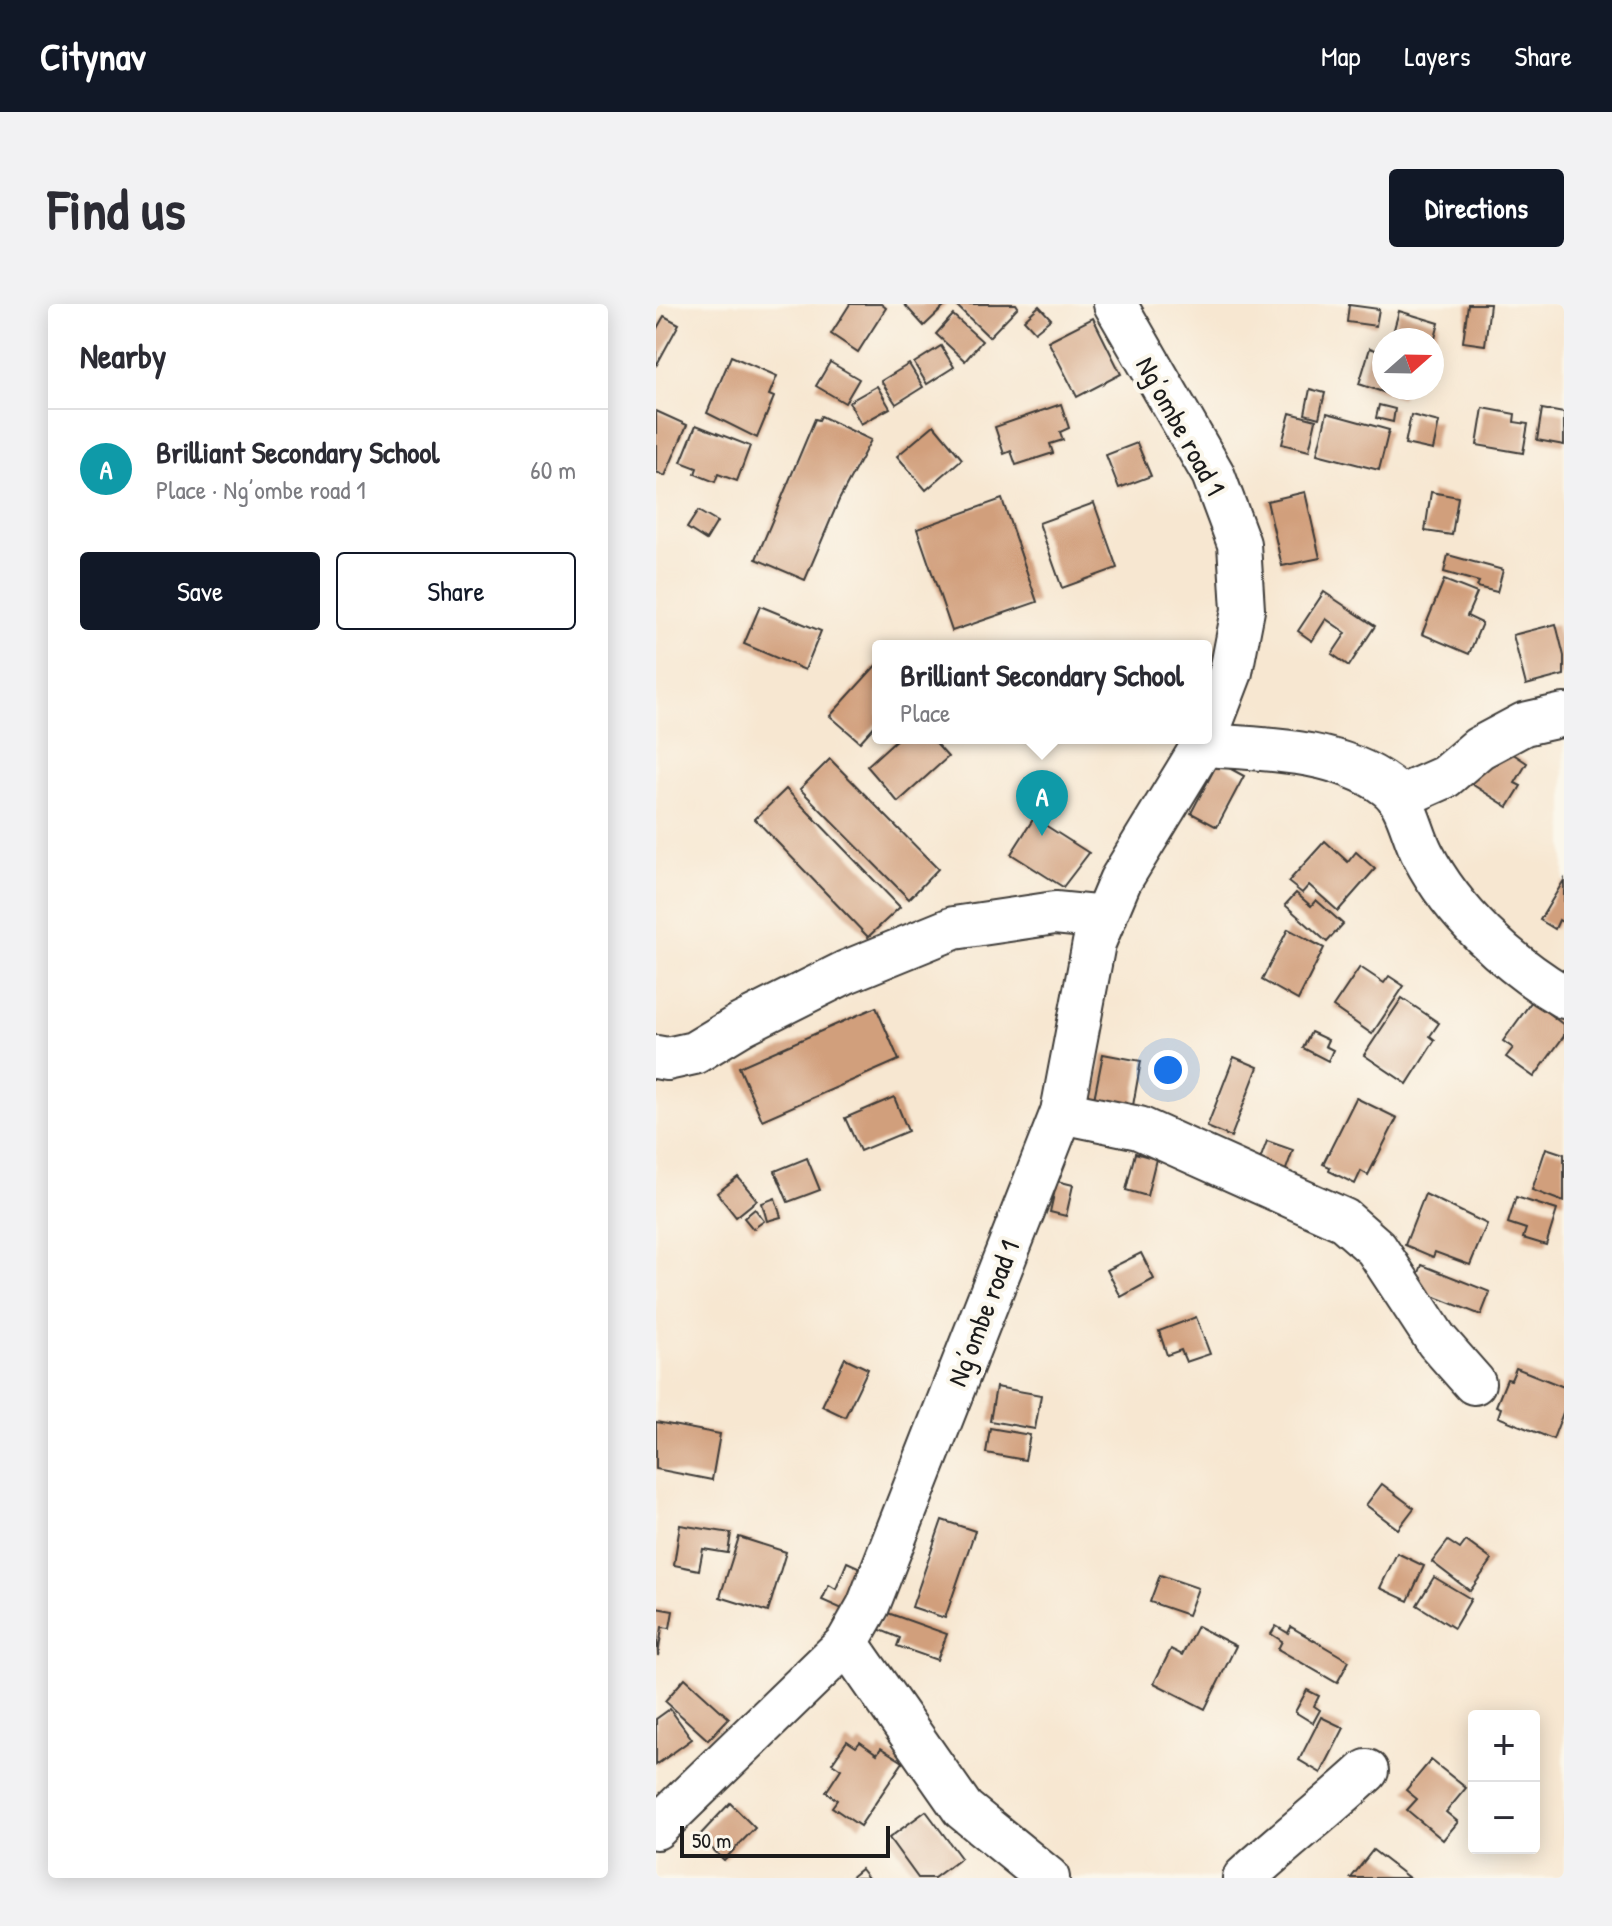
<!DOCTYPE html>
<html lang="en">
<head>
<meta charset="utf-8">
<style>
  :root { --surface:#fff; --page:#f2f2f3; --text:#2b2b33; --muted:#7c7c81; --line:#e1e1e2; --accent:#111827 }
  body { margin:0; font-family:"Patrick Hand",sans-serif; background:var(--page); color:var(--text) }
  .controls { position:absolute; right:24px; bottom:24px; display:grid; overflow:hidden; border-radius:8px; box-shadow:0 4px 20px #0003 }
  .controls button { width:72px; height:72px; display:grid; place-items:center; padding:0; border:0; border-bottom:2px solid var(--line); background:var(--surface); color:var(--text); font:40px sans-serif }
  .compass { position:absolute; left:716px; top:24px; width:72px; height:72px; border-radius:50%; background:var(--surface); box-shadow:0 4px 20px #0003; rotate:70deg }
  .scale { position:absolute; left:24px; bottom:20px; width:210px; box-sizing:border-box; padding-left:8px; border:4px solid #1c1c1c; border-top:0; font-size:22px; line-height:28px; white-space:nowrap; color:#1c1c1c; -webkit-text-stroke:6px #fbf7ec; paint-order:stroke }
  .you { position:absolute; left:512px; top:766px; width:28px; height:28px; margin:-20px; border:6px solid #fff; border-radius:50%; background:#1a73e8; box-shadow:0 0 0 12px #1a73e833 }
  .badge { display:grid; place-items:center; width:52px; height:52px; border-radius:50%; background:var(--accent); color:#fff; font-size:26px; font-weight:700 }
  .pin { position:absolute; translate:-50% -66px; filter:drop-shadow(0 2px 4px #0008) }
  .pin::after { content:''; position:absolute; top:42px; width:28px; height:24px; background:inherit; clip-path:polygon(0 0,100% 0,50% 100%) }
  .popup { position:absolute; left:216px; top:336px; width:340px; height:104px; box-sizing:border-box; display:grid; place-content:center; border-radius:8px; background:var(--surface); filter:drop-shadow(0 2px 6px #0005); font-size:26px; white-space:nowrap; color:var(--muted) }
  .popup b { font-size:30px; color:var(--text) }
  .popup::after { content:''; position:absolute; left:50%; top:100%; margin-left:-16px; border:16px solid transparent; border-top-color:var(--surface) }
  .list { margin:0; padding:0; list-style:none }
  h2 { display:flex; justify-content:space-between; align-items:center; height:104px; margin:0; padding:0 32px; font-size:34px }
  h2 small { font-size:26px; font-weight:400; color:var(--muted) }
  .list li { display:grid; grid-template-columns:52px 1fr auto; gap:24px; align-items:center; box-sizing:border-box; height:120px; padding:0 32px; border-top:2px solid var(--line) }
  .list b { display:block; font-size:30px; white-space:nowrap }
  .list p { margin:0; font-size:26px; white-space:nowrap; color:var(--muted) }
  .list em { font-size:26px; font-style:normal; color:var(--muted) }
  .actions { display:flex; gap:16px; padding:24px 32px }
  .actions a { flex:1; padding:18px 0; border:2px solid var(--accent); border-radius:8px; text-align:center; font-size:28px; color:var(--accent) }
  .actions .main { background:var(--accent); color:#fff }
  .map { position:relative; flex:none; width:908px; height:1574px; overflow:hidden; border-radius:8px }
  header { display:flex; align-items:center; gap:48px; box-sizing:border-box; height:112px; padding:0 40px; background:var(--accent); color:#fff }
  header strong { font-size:38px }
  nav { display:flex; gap:44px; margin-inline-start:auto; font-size:28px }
  .intro { display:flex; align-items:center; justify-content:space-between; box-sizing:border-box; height:192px; padding:0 48px }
  h1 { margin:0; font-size:56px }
  .button { padding:20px 36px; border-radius:8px; background:var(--accent); color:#fff; font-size:28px; font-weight:700 }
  main { display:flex; gap:48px; padding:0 48px }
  aside { flex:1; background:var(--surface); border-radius:8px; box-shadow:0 4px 20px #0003 }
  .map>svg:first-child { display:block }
  .building { fill:#d19f7c }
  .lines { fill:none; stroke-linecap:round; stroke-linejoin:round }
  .minor-casing { stroke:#3d3a37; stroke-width:46 }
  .minor { stroke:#fff; stroke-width:42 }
  .labels { text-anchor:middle; stroke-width:8; stroke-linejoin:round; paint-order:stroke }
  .street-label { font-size:28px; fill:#1c1c1c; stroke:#fbf7ec }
</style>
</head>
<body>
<header>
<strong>Citynav</strong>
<nav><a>Map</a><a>Layers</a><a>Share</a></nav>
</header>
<div class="intro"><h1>Find us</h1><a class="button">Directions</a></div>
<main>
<aside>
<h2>Nearby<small></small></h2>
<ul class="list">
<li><span class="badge" style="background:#0f9aa8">A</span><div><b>Brilliant Secondary School</b><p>Place · Ng’ombe road 1</p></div><em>60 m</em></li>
</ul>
<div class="actions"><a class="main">Save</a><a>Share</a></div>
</aside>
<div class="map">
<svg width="908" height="1574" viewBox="0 0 908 1574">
  <rect width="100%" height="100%" fill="#fbf7ec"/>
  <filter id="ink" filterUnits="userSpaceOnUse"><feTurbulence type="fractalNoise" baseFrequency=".0125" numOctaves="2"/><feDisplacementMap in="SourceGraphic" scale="16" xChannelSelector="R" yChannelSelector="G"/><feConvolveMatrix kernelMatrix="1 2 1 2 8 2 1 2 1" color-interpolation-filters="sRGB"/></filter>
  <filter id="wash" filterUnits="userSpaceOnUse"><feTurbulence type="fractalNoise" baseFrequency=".006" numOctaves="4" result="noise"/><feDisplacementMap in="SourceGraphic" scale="32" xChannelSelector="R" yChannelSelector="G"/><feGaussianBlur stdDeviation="1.8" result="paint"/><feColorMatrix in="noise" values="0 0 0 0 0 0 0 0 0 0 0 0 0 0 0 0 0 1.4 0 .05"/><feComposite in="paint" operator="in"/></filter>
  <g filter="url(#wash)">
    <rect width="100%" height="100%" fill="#f7e7d1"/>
    <g id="blocks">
      <!-- building -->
      <g class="building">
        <path d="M194,0H225L230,4L202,48L175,30Z"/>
        <path d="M248,0H291L268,22Z"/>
        <path d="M299,0H360L362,3L333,33Z"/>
        <path d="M812,0H834L829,41L807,38Z"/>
        <path d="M693,1L723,5L720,22L691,18Z"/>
        <path d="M383,2L395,15L379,28L368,16Z"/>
        <path d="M743,7L783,19L777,42L776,36H735Z"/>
        <path d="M297,11L326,37L309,57L280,30Z"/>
        <path d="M8,12L23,20L0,62V26Z"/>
        <path d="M437,14L465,70L421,93L392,37Z"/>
        <path d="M285,42L298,63L271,80L258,59Z"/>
        <path d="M714,44L728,49V84H749L745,94L703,80Z"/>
        <path d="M75,52L121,72L113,91L118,93L101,134L51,109Z"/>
        <path d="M174,58L203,75L189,99L160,82Z"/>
        <path d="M253,60L267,83L240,100L225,77Z"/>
        <path d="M221,82L234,104L205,120L193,98Z"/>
        <path d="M654,85L669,89L663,114L649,110Z"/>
        <path d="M405,100L413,124L404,128L407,136L394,140L397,149L360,161L355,147L348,150L339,123Z"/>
        <path d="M723,101L739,105L737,118L720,114Z"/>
        <path d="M827,104L859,110L858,118L872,120L867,149L821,141Z"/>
        <path d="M886,105L908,109V141L881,136Z"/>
        <path d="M0,107L31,121L9,172L0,168Z"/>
        <path d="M634,109L660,116L653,147L626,140Z"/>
        <path d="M671,109L733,126L723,166L661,150Z"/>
        <path d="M755,111L783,118L777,146L749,140Z"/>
        <path d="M165,112L215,136L183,196L149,276L100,255L159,115L163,116Z"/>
        <path d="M40,121L94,142L81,177L62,170L59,178L39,170L41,164L25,158Z"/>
        <path d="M278,121L306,155L270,186L241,152Z"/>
        <path d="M481,139L495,172L463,184L450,151Z"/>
        <path d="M649,188L664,254L626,262L611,197Z"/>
        <path d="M775,188L802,193L796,231L769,227Z"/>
        <path d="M346,195L381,298L296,327L261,225Z"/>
        <path d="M438,199L461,264L406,284L383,219Z"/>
        <path d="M42,207L61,218L50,236L31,224Z"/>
        <path d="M792,251L847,266L841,288L821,283L823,278L788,268Z"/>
        <path d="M788,276L821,289L811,312L826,319L813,350L766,330Z"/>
        <path d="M668,288L719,322L693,362L676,350L690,329L670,315L656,337L642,327Z"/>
        <path d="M104,302L165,327L149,366L88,340Z"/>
        <path d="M900,320L908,352V371L870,381L857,331Z"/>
        <path d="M222,359V418L204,438L174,412Z"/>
        <path d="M242,434H275L292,453L242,498L211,462Z"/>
        <path d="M839,438L871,459L859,479L865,482L852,503L811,477Z"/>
        <path d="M174,455L282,565L253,595L144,485Z"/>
        <path d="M562,458L588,472L561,523L535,509Z"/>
        <path d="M130,485L244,603L212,633L99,515Z"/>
        <path d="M378,514L433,549L407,583L355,550Z"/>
        <path d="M669,537L692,558L700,548L719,565L682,607L653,581L646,589L632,578Z"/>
        <path d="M908,576V619L903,616L899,625L884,616Z"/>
        <path d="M640,589L655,602L660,596L687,620L671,638L629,601Z"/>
        <path d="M632,625L668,644L642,696L606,676Z"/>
        <path d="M704,663L728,679L733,672L748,682L716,730L677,703Z"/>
        <path d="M746,694L783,719L774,732L779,736L751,780L708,751Z"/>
        <path d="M876,697L908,721V732L878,773L850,753L857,744L847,737Z"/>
        <path d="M220,703L243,756L106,816L83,763Z"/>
        <path d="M655,728L672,736L669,742L677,746L672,757L647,744Z"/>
        <path d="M447,750L485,757L476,807L437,800Z"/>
        <path d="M578,753L602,763L575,833L551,823Z"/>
        <path d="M238,793L252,827L204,847L189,814Z"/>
        <path d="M700,794L741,814L712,871L705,867L699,880L673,867L674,863L667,860Z"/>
        <path d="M611,837L637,846L624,882L598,872Z"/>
        <path d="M890,844L908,850V898L876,886Z"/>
        <path d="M479,849L500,855L491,892L470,886Z"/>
        <path d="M151,854L164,886L132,898L119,867Z"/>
        <path d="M82,873L101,896L80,913L61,889Z"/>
        <path d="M401,877L417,881L410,912L394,908Z"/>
        <path d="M769,890L831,920L814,961L779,948L777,953L749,941Z"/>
        <path d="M860,893L901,906L890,941L867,934L870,925L852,919Z"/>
        <path d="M119,894L125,913L111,917L106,899Z"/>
        <path d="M99,905L108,917L97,925L88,914Z"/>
        <path d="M485,949L498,975L465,993L451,966Z"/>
        <path d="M766,961L834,988L825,1011L757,984Z"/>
        <path d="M540,1013L554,1050L530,1058L525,1046L511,1051L503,1027Z"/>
        <path d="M189,1054L212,1065L189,1113L166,1102Z"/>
        <path d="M860,1064L908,1083V1106L897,1135L842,1113L845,1104L840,1102L851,1075L855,1076Z"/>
        <path d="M340,1083L385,1091L379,1125L334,1117Z"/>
        <path d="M0,1118L64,1130L56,1176L0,1165Z"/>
        <path d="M334,1124L374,1131L369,1156L330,1149Z"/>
        <path d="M726,1180L758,1204L742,1225L710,1201Z"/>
        <path d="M286,1216L319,1227L289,1314L256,1303Z"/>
        <path d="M24,1221L75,1229L72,1249L47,1245L43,1266L18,1261Z"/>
        <path d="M83,1233L130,1248L112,1308L64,1293Z"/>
        <path d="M792,1237L804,1245L810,1237L836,1256L814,1287L776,1258Z"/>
        <path d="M741,1249L768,1262L752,1297L724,1284Z"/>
        <path d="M191,1258L211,1267L193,1308L166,1296L173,1281L180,1285Z"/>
        <path d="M504,1271L542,1284L532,1311L494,1298Z"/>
        <path d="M778,1273L815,1295L798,1324L761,1301Z"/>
        <path d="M0,1304L17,1307L14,1324L6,1323L2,1352Z"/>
        <path d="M229,1308L291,1330L281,1356L241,1342L244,1334L222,1325Z"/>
        <path d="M541,1322L580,1342L549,1405L498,1379L515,1345L526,1351Z"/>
        <path d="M620,1322L632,1329L635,1323L693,1357L681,1379L622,1345L626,1337L615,1330Z"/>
        <path d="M29,1374L73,1414L52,1436L9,1397Z"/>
        <path d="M651,1386L663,1392L658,1402L664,1406L657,1419L639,1408Z"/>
        <path d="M14,1405L36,1435L0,1461V1415Z"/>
        <path d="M665,1413L688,1424L665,1469L643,1456Z"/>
        <path d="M191,1437L200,1443L204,1438L221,1450L225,1444L247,1458L204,1522L176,1503L181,1496L170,1488L185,1465L176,1459Z"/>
        <path d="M775,1456L810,1484L790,1508L802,1518L787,1536L751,1506L761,1495L750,1486Z"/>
        <path d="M74,1499L99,1524L68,1556L43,1532Z"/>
        <path d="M270,1507L305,1554L278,1574H262L233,1534Z"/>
        <path d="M717,1546L753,1574H695Z"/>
        <path d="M205,1565L212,1574H194Z"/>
      </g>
    </g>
  </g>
  <g filter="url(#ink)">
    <use href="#blocks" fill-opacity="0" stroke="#3d3a37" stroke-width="2"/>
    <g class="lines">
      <!-- minor casing -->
      <g class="minor-casing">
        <g id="minor">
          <path d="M547,441C607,445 681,445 731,482C752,497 755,529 767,551C797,609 852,660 908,693"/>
          <path d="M744,493L789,473L823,444L868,420L908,411"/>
          <path d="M0,753L11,755L38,749L86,720L190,668L298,624L399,609L449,614"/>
          <path d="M406,808L483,824L688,916L720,944L781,1037L818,1079"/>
          <path d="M191,1339L307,1505L392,1574"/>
          <path d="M0,1524L191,1339L212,1302L406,808L438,639L464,577L547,441L575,368L587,306L583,240L557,170L459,0"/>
          <path d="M588,1574C628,1537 671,1504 711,1467"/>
        </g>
      </g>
      <!-- minor -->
      <use href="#minor" class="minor"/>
    </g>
  </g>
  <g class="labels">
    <!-- street labels -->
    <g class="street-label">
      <text transform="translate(525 122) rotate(61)" y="10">Ng’ombe road 1</text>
      <text transform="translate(327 1009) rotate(-69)" y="10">Ng’ombe road 1</text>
    </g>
  </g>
</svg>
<div class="controls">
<button>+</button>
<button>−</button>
</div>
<svg class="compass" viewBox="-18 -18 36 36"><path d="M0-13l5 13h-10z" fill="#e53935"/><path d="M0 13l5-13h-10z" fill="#7c7c81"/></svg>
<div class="scale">50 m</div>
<div class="you"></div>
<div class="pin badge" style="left:386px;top:532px;background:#0f9aa8">A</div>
<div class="popup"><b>Brilliant Secondary School</b>Place</div>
</div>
</main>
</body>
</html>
